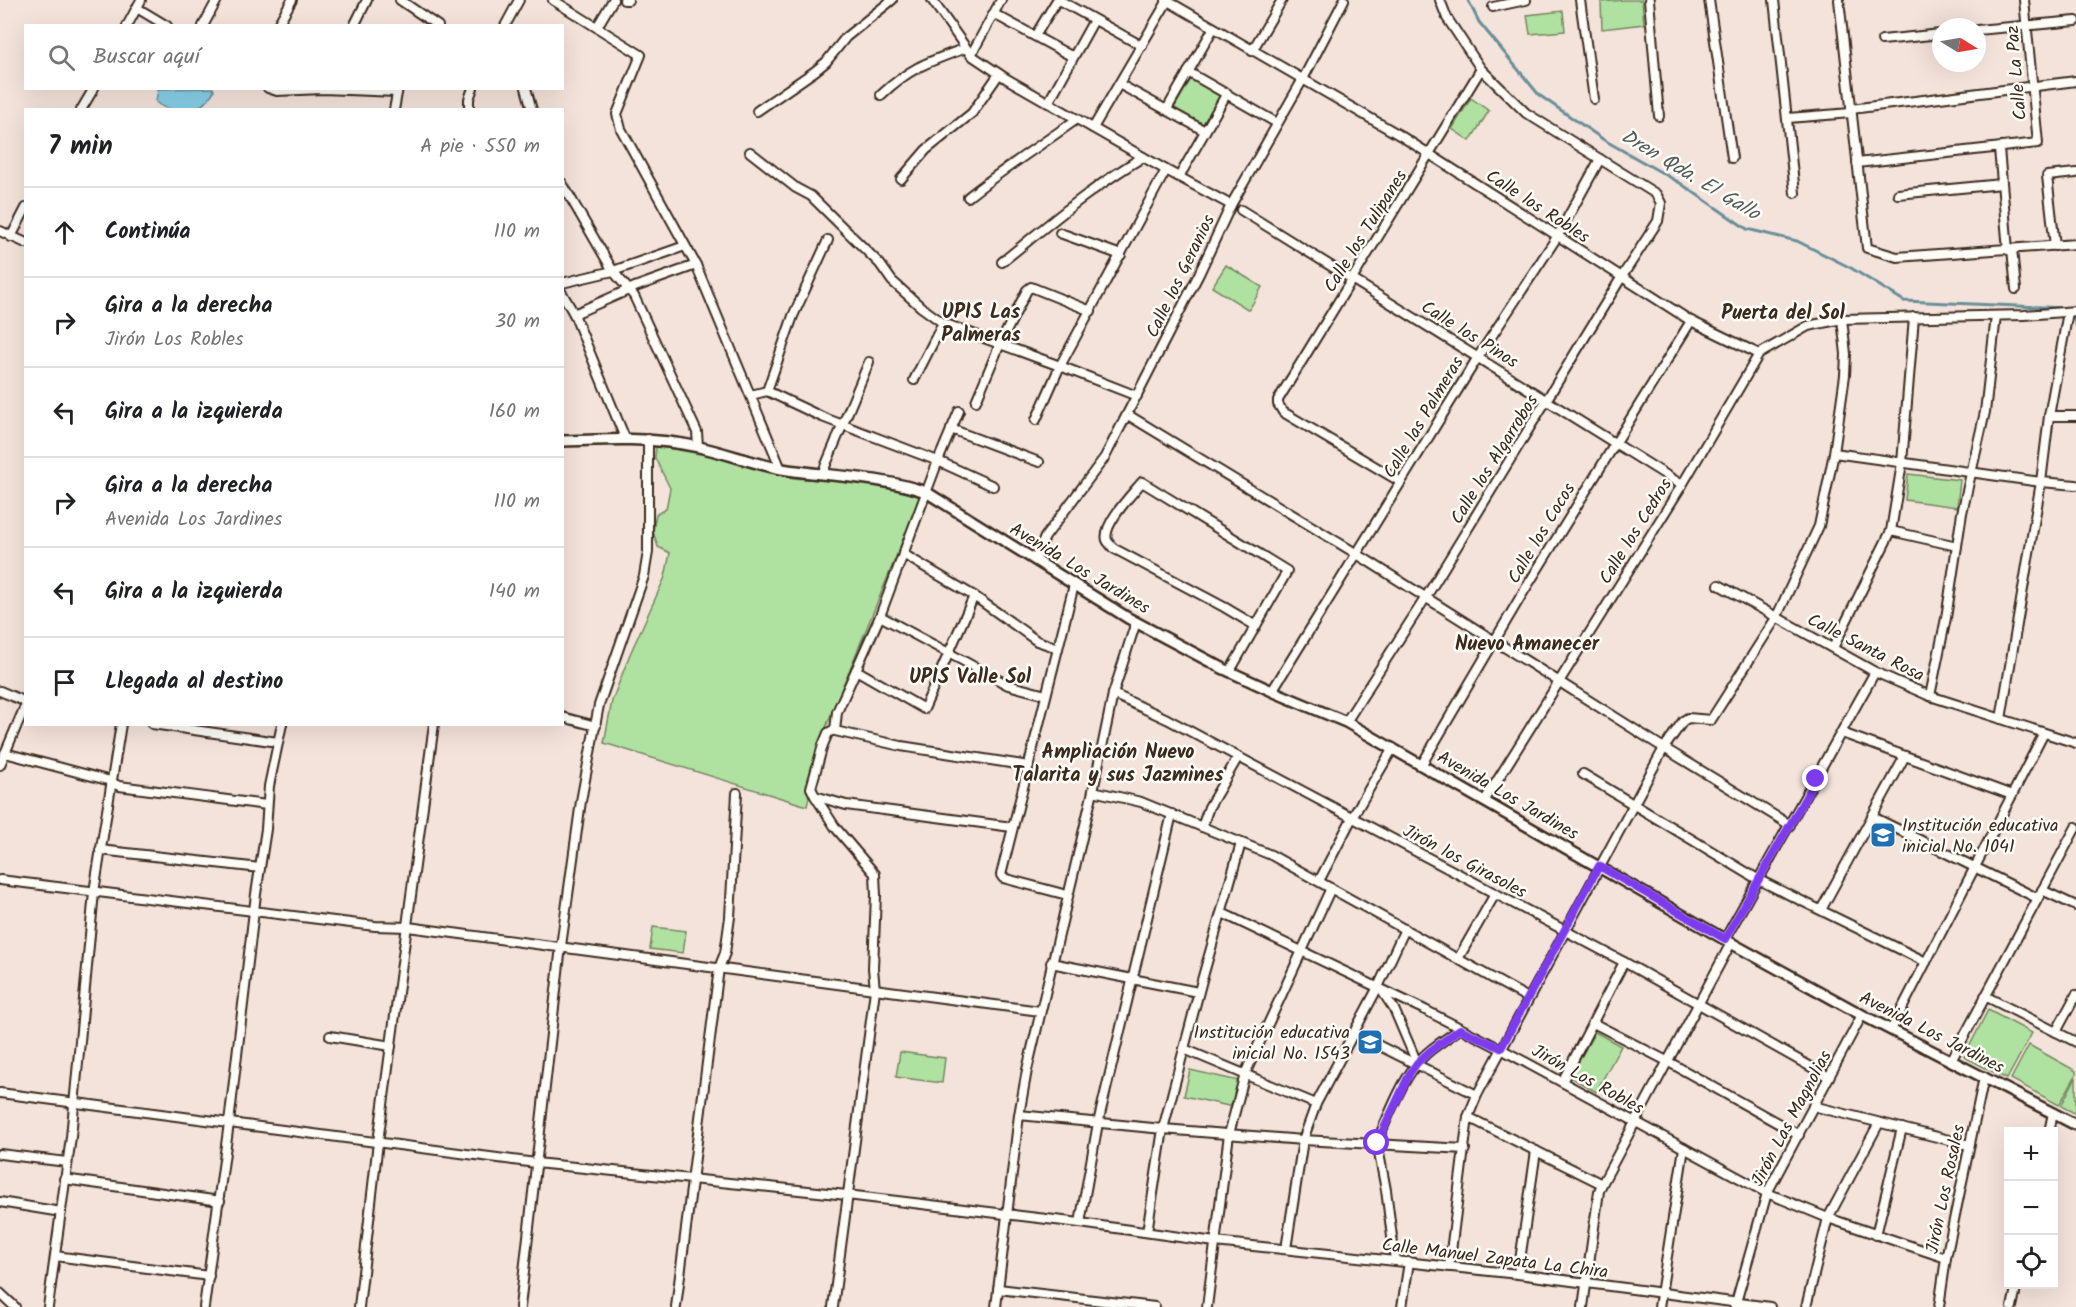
<!DOCTYPE html>
<html lang="es">
<head>
<meta charset="utf-8">
<style>
  :root { --surface:#fff; --page:#f2f2f2; --text:#202124; --muted:#757577; --line:#e0e0e0 }
  body { margin:0; font-family:Kalam,sans-serif; background:var(--page); color:var(--text) }
  .controls { position:absolute; right:18px; bottom:18px; display:grid; overflow:hidden; border-radius:0px; box-shadow:0 6px 24px #0002 }
  .controls button { width:54px; height:54px; display:grid; place-items:center; padding:0; border:0; border-bottom:2px solid var(--line); background:var(--surface); color:var(--text); font:30px sans-serif }
  .compass { position:absolute; left:1932px; top:18px; width:54px; height:54px; border-radius:50%; background:var(--surface); box-shadow:0 6px 24px #0002; rotate:101deg }
  .stop { position:absolute; width:18px; height:18px; margin:-14px; border:4px solid #7c3aed; border-radius:50%; background:#fff }
  .stop.end { background:#7c3aed; border-color:#fff; box-shadow:0 2px 6px #0008 }
  .list { margin:0; padding:0; list-style:none }
  h2 { display:flex; justify-content:space-between; align-items:center; height:78px; margin:0; padding:0 24px; font-size:26px }
  h2 small { font-size:20px; font-weight:400; color:var(--muted) }
  .list li { display:grid; grid-template-columns:39px 1fr auto; gap:18px; align-items:center; box-sizing:border-box; height:90px; padding:0 24px; border-top:2px solid var(--line) }
  .list b { display:block; font-size:22px; white-space:nowrap }
  .list p { margin:0; font-size:20px; white-space:nowrap; color:var(--muted) }
  .list em { font-size:20px; font-style:normal; color:var(--muted) }
  .icon { flex:none; width:33px; height:33px; fill:none; stroke:currentColor; stroke-width:2; stroke-linecap:round; stroke-linejoin:round }
  .map { position:relative; flex:none; width:2076px; height:1307px; overflow:hidden }
  .search { position:absolute; background:var(--surface); box-shadow:0 6px 24px #0002; left:24px; top:24px; width:540px; height:66px; display:flex; align-items:center; gap:15px; box-sizing:border-box; padding:0 21px; border-radius:0px; color:var(--muted); font-size:22px }
  .panel { position:absolute; background:var(--surface); box-shadow:0 6px 24px #0002; left:24px; top:108px; width:540px; height:618px; border-radius:0px }
  .map>svg:first-child { display:block }
  .green { fill:#afe1a1; stroke:#758660; stroke-width:1.5 }
  .water { fill:#88d0e9; stroke:#698e98; stroke-width:1.5 }
  .lines { fill:none; stroke-linecap:round; stroke-linejoin:round }
  .stream { stroke:#698e98; stroke-width:3 }
  .minor-casing { stroke:#3b2a1e; stroke-width:12 }
  .tertiary-casing { stroke:#3b2a1e; stroke-width:14 }
  .minor { stroke:#fdfcf7; stroke-width:8 }
  .tertiary { stroke:#fdfcf7; stroke-width:9 }
  .route { stroke:#7c3aed; stroke-width:8 }
  .labels { text-anchor:middle; stroke-width:5; stroke-linejoin:round; paint-order:stroke }
  .street-label { font-size:18px; fill:#3b2a1e; stroke:#fdfcf7 }
  .poi-label { font-size:18px; fill:#3b2a1e; stroke:#fdfcf7; text-anchor:start }
  .water-label { font-size:20px; font-style:italic; fill:#525c5b; stroke:#fdfcf7 }
  .neighbourhood-label { font-size:20px; font-weight:bold; fill:#3b2a1e; stroke:#fdfcf7 }
</style>
</head>
<body>
<div class="map">
<svg width="2076" height="1307" viewBox="0 0 2076 1307">
  <rect width="100%" height="100%" fill="#f4e3db"/>
  <filter id="ink" filterUnits="userSpaceOnUse"><feTurbulence type="fractalNoise" baseFrequency=".0167" numOctaves="2"/><feDisplacementMap in="SourceGraphic" scale="12" xChannelSelector="R" yChannelSelector="G"/><feConvolveMatrix kernelMatrix="1 2 1 2 8 2 1 2 1" color-interpolation-filters="sRGB"/></filter>
  <g filter="url(#ink)">
    <!-- green -->
    <g class="green">
      <path d="M1624,0H1642L1644,24L1602,29L1601,2Z"/>
      <path d="M1563,11L1565,31L1530,34L1527,15Z"/>
      <path d="M1192,77L1222,94L1205,125L1174,108Z"/>
      <path d="M1471,98L1489,111L1470,141L1452,129Z"/>
      <path d="M1226,265L1262,287L1249,310L1212,287Z"/>
      <path d="M656,446L706,455L793,478L874,484L898,487L921,496L824,732L807,806L604,743L612,701L630,654L665,577L670,553L658,547L653,531L656,514L666,509L670,488L655,458Z"/>
      <path d="M1908,474L1960,480L1957,507L1905,500Z"/>
      <path d="M653,927L686,931L683,953L650,949Z"/>
      <path d="M1988,1010L2032,1033L2007,1079L1964,1057Z"/>
      <path d="M1595,1032L1621,1046L1596,1092L1570,1077Z"/>
      <path d="M2029,1045L2076,1071V1075L2059,1105L2011,1079Z"/>
      <path d="M900,1052L945,1058L942,1083L896,1077Z"/>
      <path d="M1190,1070L1239,1081L1233,1107L1184,1096Z"/>
      <path d="M2076,1077V1114L2061,1106Z"/>
    </g>
    <!-- water -->
    <path class="water" d="M213,88L214,91C210,97 204,105 197,108C186,113 163,110 156,102L158,89Z"/>
    <g class="lines">
      <!-- stream -->
      <g class="stream">
        <path d="M1468,0L1479,22L1539,95L1604,140L1680,183L1747,229L1797,241L1851,268L1904,301L2066,308"/>
        <path d="M2071,313L2076,325"/>
      </g>
      <!-- minor casing -->
      <g class="minor-casing">
        <g id="minor">
          <path d="M400,0L438,26"/>
          <path d="M553,0L641,55L617,114L621,129L696,265L781,469"/>
          <path d="M624,0H628"/>
          <path d="M932,0L971,55L1007,79L1166,170L1231,205"/>
          <path d="M1059,0L1142,46"/>
          <path d="M1166,0L1401,136L1691,321L1759,354"/>
          <path d="M1580,0L1594,99"/>
          <path d="M1649,0L1659,116"/>
          <path d="M1709,0L1732,158"/>
          <path d="M1774,0L1795,193"/>
          <path d="M1839,0L1867,248L1897,257L2076,244"/>
          <path d="M1493,7L1526,0"/>
          <path d="M137,8L167,26"/>
          <path d="M994,14L1073,57"/>
          <path d="M127,26L141,0"/>
          <path d="M203,26L217,0"/>
          <path d="M277,26L292,0"/>
          <path d="M354,26L367,0"/>
          <path d="M505,26L519,0"/>
          <path d="M597,27L613,0"/>
          <path d="M1977,30L2076,21"/>
          <path d="M1035,36L1057,0"/>
          <path d="M1882,40L1941,34"/>
          <path d="M1252,51L1282,0"/>
          <path d="M971,55L1001,0"/>
          <path d="M1188,72L1277,123"/>
          <path d="M1119,84L1205,131"/>
          <path d="M268,88L277,91L323,89L397,92"/>
          <path d="M526,88L532,110"/>
          <path d="M881,95C911,67 928,62 966,48"/>
          <path d="M1048,103L1094,20"/>
          <path d="M1167,109L1213,29"/>
          <path d="M1851,109L2076,81"/>
          <path d="M81,110L94,88"/>
          <path d="M394,110L398,88"/>
          <path d="M469,110V99L473,88"/>
          <path d="M757,111L815,71L826,62L846,37L892,0"/>
          <path d="M1788,118L1851,113"/>
          <path d="M1093,128L1168,0"/>
          <path d="M1999,149L2008,250"/>
          <path d="M750,152L796,188L811,196L880,264L892,281L921,307L943,323L1060,366L1137,396"/>
          <path d="M1857,163L2038,143L2024,0"/>
          <path d="M1179,177L1227,93"/>
          <path d="M901,179L926,150L972,113L999,74"/>
          <path d="M562,183L613,271L634,296L697,432L698,446"/>
          <path d="M1898,194L2002,184"/>
          <path d="M968,197C1003,169 1041,145 1077,119"/>
          <path d="M1241,210L1682,485"/>
          <path d="M0,231L26,243"/>
          <path d="M1060,233L1121,255"/>
          <path d="M11,237L26,208"/>
          <path d="M2055,246L2047,176L2076,173"/>
          <path d="M2012,249L2016,289"/>
          <path d="M1002,262C1048,225 1092,187 1143,157"/>
          <path d="M562,283L613,271L685,246"/>
          <path d="M562,293L574,314L625,438"/>
          <path d="M574,314L635,287L696,265"/>
          <path d="M914,380L943,323"/>
          <path d="M767,391L793,316L828,240"/>
          <path d="M751,395L767,391L822,417L938,461L993,486"/>
          <path d="M976,401L1000,344L1027,290L1031,287L1091,311"/>
          <path d="M959,411L938,461L880,616L856,670L924,709L974,596"/>
          <path d="M1128,415L1357,554L1664,748L1790,825"/>
          <path d="M2049,416H2076"/>
          <path d="M1036,420L1060,366L1166,170"/>
          <path d="M951,429L1039,462"/>
          <path d="M1834,453L2041,482L2076,485"/>
          <path d="M822,474L869,362"/>
          <path d="M1401,482L1283,412L1278,404V400L1481,69"/>
          <path d="M1891,531L1957,546"/>
          <path d="M903,554L974,596L1037,641L1058,648"/>
          <path d="M1035,560L1045,537L1105,457L1199,274L1231,205L1303,79L1344,0"/>
          <path d="M1719,585L1875,672L1930,696L2076,743"/>
          <path d="M880,616L1008,685L1046,695"/>
          <path d="M1833,648L1891,531L1902,463L1914,317"/>
          <path d="M856,670L837,712L835,731L901,746L1029,766"/>
          <path d="M1230,671L1285,575L1287,571L1142,482C1132,494 1102,525 1107,540C1108,543 1111,545 1113,548L1224,607L1256,626"/>
          <path d="M0,691L26,702"/>
          <path d="M1272,691L1478,357L1557,237L1600,159"/>
          <path d="M1113,694L1167,719L1624,962L1829,1077"/>
          <path d="M1930,696L1946,618L1962,513L1985,412L1996,316"/>
          <path d="M562,717L596,726"/>
          <path d="M2001,719L2041,482L2049,416L2068,312"/>
          <path d="M1346,722L1426,597L1621,278L1658,221L1661,203L1656,194L1526,113L1481,69L1447,18L1440,0"/>
          <path d="M152,724L278,742"/>
          <path d="M835,729L828,733L823,745L811,788L815,796L846,805L1012,827"/>
          <path d="M1842,733L2012,795"/>
          <path d="M5,753L107,780L119,786L267,805"/>
          <path d="M1422,764L1521,596L1691,321"/>
          <path d="M0,765L26,704"/>
          <path d="M1583,774L1759,880L1926,962"/>
          <path d="M1093,791L1141,802L1271,855L1528,998"/>
          <path d="M815,796L835,827L875,874L876,895L873,968L875,990L833,1307"/>
          <path d="M1485,800L1682,485L1759,354L1808,326L1842,319L2024,315L2076,311"/>
          <path d="M1873,817L2037,898"/>
          <path d="M1202,827L1209,807L1238,757"/>
          <path d="M100,850L260,868"/>
          <path d="M0,880L375,926L408,927L1040,1011"/>
          <path d="M1319,881L1352,818L1393,748"/>
          <path d="M2042,890L2076,906"/>
          <path d="M1067,895L1003,878L1001,875L1074,585"/>
          <path d="M1821,910L1905,756"/>
          <path d="M1222,913L1425,1010L1501,1049L1767,1193L1828,1218L1946,1258"/>
          <path d="M1725,939L1875,672"/>
          <path d="M1458,959L1495,894"/>
          <path d="M1051,963L1198,992"/>
          <path d="M1382,991L1394,1009L1417,1063"/>
          <path d="M1985,996L2076,1042"/>
          <path d="M1593,1023L1667,1061L1799,1135"/>
          <path d="M1891,1030L2044,733"/>
          <path d="M2056,1032L2076,995"/>
          <path d="M1354,1033L1477,1095"/>
          <path d="M330,1036L391,1046"/>
          <path d="M1184,1049L1316,1104"/>
          <path d="M1951,1061L2076,827"/>
          <path d="M1562,1082L1624,962"/>
          <path d="M0,1093L536,1163L847,1195L1080,1223L1215,1242L1518,1274L1770,1307"/>
          <path d="M1813,1106L1969,1145"/>
          <path d="M1019,1115L1163,1129L1303,1140L1465,1149"/>
          <path d="M1468,1117L1602,1184"/>
          <path d="M2049,1132L2053,1113"/>
          <path d="M0,1154L67,1162"/>
          <path d="M64,1179L220,1201"/>
          <path d="M0,1202L61,1212"/>
          <path d="M1080,1223L1098,1123L1172,814"/>
          <path d="M1147,1232L1163,1129L1202,980L1241,843"/>
          <path d="M1876,1235L1902,1128"/>
          <path d="M1286,1249L1303,1140L1316,1104L1378,987L1405,929"/>
          <path d="M55,1256L209,1276"/>
          <path d="M1395,1260L1386,1190L1377,1143L1379,1137C1390,1113 1400,1085 1416,1065C1427,1050 1445,1040 1460,1029"/>
          <path d="M1449,1267L1468,1117L1477,1095L1664,748L1683,721L1688,718L1711,720L1776,618L1819,526L1834,453L1845,375L1846,354L1842,319"/>
          <path d="M1518,1274L1536,1151"/>
          <path d="M998,1289L1155,1307"/>
          <path d="M0,1293L15,1307"/>
          <path d="M1735,1306L1767,1193L1862,1015"/>
          <path d="M48,1307L71,1137L94,892L121,724"/>
          <path d="M204,1307L229,1123L256,894L266,829L269,786L282,724"/>
          <path d="M359,1307L378,1142L434,724"/>
          <path d="M520,1307L561,946L581,801L599,705L644,576L648,552V439"/>
          <path d="M676,1307L719,968L725,953L730,917L737,793"/>
          <path d="M996,1307L1019,1115L1027,1070L1093,791L1113,694L1136,622"/>
          <path d="M1207,1307L1229,1134L1245,1074L1331,888"/>
          <path d="M1402,1307L1409,1262"/>
          <path d="M1583,1307L1599,1191L1602,1184L1731,943"/>
          <path d="M1659,1307L1684,1148"/>
          <path d="M1806,1307L1828,1218L1879,1123"/>
          <path d="M1939,1307L1946,1258L1984,1077"/>
          <path d="M2012,1307L2017,1284"/>
        </g>
      </g>
      <!-- tertiary casing -->
      <g class="tertiary-casing">
        <path id="tertiary" d="M562,441C608,439 653,437 699,447C727,453 754,464 782,469C831,477 879,476 926,492L1128,618L1224,669L1272,691L1346,722L1731,943L1862,1015L2076,1125"/>
      </g>
      <!-- minor -->
      <use href="#minor" class="minor"/>
      <!-- tertiary -->
      <use href="#tertiary" class="tertiary"/>
    </g>
  </g>
  <g class="lines" filter="url(#ink)">
    <!-- route -->
    <path class="route" d="M1377,1143L1410,1073L1417,1063L1430,1051L1460,1029L1501,1048L1599,866L1725,939L1816,779"/>
  </g>
  <!-- icons -->
  <defs>
    <g id="school-square" transform="scale(1.35)"><rect x="-9" y="-9" width="18" height="18" rx="4" fill="#1f6fb2" stroke="#fdfcf7"/><path d="M0-5L7-2L0 1L-7-2ZM-4 1L0 2.5L4 1V4Q0 6-4 4Z" fill="#fff"/></g>
  </defs>
  <g fill-rule="evenodd">
    <use href="#school-square" x="1883" y="835"/>
    <use href="#school-square" x="1370" y="1042"/>
  </g>
  <g class="labels">
    <!-- street labels -->
    <g class="street-label">
      <text transform="translate(2016 73) rotate(-95)" y="6">Calle La Paz</text>
      <text transform="translate(1538 206) rotate(33)" y="6">Calle los Robles</text>
      <text transform="translate(1365 231) rotate(-58)" y="6">Calle los Tulipanes</text>
      <text transform="translate(1180 276) rotate(-64)" y="6">Calle los Geranios</text>
      <text transform="translate(1470 334) rotate(32)" y="6">Calle los Pinos</text>
      <text transform="translate(1423 417) rotate(-59)" y="6">Calle las Palmeras</text>
      <text transform="translate(1494 459) rotate(-58)" y="6">Calle los Algarrobos</text>
      <text transform="translate(1635 531) rotate(-58)" y="6">Calle los Cedros</text>
      <text transform="translate(1541 533) rotate(-59)" y="6">Calle los Cocos</text>
      <text transform="translate(1080 568) rotate(31)" y="6">Avenida Los Jardines</text>
      <text transform="translate(1866 647) rotate(27)" y="6">Calle Santa Rosa</text>
      <text transform="translate(1508 795) rotate(30)" y="6">Avenida Los Jardines</text>
      <text transform="translate(1465 861) rotate(28)" y="6">Jirón los Girasoles</text>
      <text transform="translate(1932 1032) rotate(27)" y="6">Avenida Los Jardines</text>
      <text transform="translate(1588 1079) rotate(29)" y="6">Jirón Los Robles</text>
      <text transform="translate(1791 1118) rotate(-62)" y="6">Jirón Las Magnolias</text>
      <text transform="translate(1945 1189) rotate(-78)" y="6">Jirón Los Rosales</text>
      <text transform="translate(1495 1258) rotate(7)" y="6">Calle Manuel Zapata La Chira</text>
    </g>
    <!-- poi labels -->
    <g class="poi-label">
      <text x="1902" y="831">Institución educativa<tspan x="1902" dy="21">inicial No. 1041</tspan></text>
      <text x="1350" y="1038" text-anchor="end">Institución educativa<tspan x="1350" dy="21">inicial No. 1543</tspan></text>
    </g>
    <!-- water labels -->
    <g class="water-label">
      <text transform="translate(1691 174) rotate(31)" y="7">Dren Qda. El Gallo</text>
    </g>
    <!-- neighbourhood labels -->
    <g class="neighbourhood-label">
      <text x="981" y="318">UPIS Las<tspan x="981" dy="23">Palmeras</tspan></text>
      <text x="1783" y="319">Puerta del Sol</text>
      <text x="1527" y="650">Nuevo Amanecer</text>
      <text x="970" y="683">UPIS Valle Sol</text>
      <text x="1118" y="758">Ampliación Nuevo<tspan x="1118" dy="23">Talarita y sus Jazmines</tspan></text>
    </g>
  </g>
</svg>
<div class="controls">
<button>+</button>
<button>−</button>
<button><svg class="icon" aria-label="locate" viewBox="0 0 24 24"><circle cx="12" cy="12" r="6"/><path d="M12 2v4M12 18v4M2 12h4M18 12h4"/></svg></button>
</div>
<svg class="compass" viewBox="-18 -18 36 36"><path d="M0-13l5 13h-10z" fill="#e53935"/><path d="M0 13l5-13h-10z" fill="#757577"/></svg>
<div class="stop" style="left:1377px;top:1143px"></div>
<div class="stop end" style="left:1816px;top:779px"></div>
<div class="search"><svg class="icon" aria-label="search" viewBox="0 0 24 24"><circle cx="10" cy="10" r="6"/><path d="M15 15l6 6"/></svg>Buscar aquí</div>
<section class="panel">
<h2>7 min<small>A pie · 550 m</small></h2>
<ul class="list">
<li><svg class="icon" aria-label="ahead" viewBox="0 0 24 24"><path d="M12 20V5M6 11l6-6 6 6"/></svg><div><b>Continúa</b></div><em>110 m</em></li>
<li><svg class="icon" aria-label="right" viewBox="0 0 24 24"><path d="M7 20v-9h11M14 6l5 5-5 5"/></svg><div><b>Gira a la derecha</b><p>Jirón Los Robles</p></div><em>30 m</em></li>
<li><svg class="icon" aria-label="left" viewBox="0 0 24 24"><path d="M17 20v-9H6M10 6l-5 5 5 5"/></svg><div><b>Gira a la izquierda</b></div><em>160 m</em></li>
<li><svg class="icon" aria-label="right" viewBox="0 0 24 24"><path d="M7 20v-9h11M14 6l5 5-5 5"/></svg><div><b>Gira a la derecha</b><p>Avenida Los Jardines</p></div><em>110 m</em></li>
<li><svg class="icon" aria-label="left" viewBox="0 0 24 24"><path d="M17 20v-9H6M10 6l-5 5 5 5"/></svg><div><b>Gira a la izquierda</b></div><em>140 m</em></li>
<li><svg class="icon" aria-label="arrive" viewBox="0 0 24 24"><path d="M6 21V4h12l-3 4 3 4H6"/></svg><div><b>Llegada al destino</b></div></li>
</ul>
</section>
</div>
</body>
</html>
